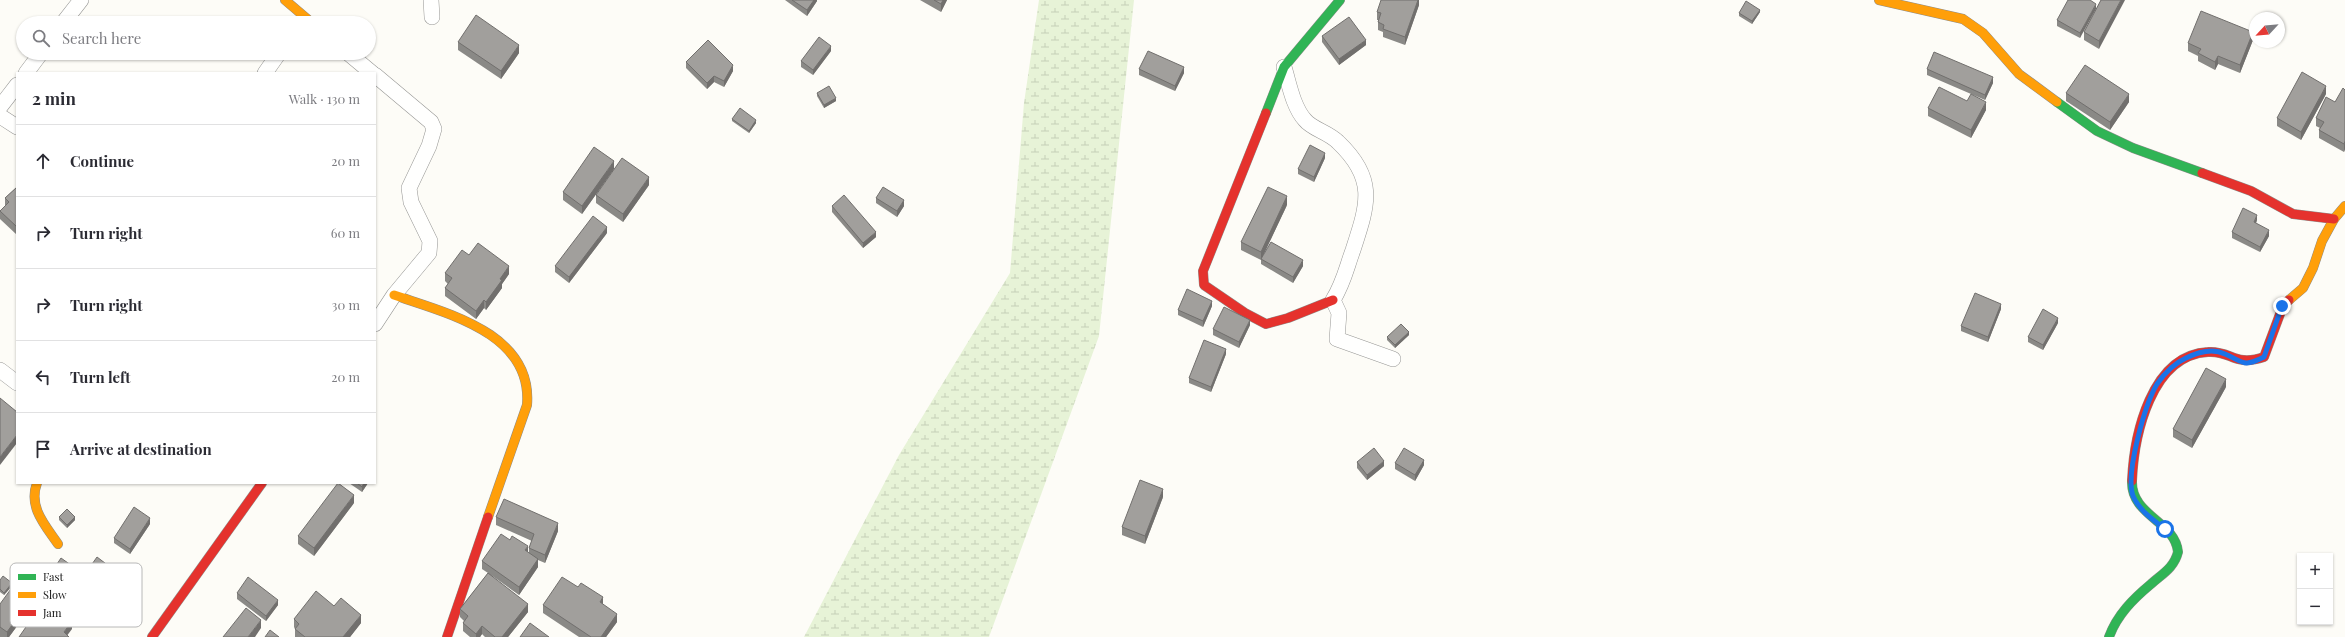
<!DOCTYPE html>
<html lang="en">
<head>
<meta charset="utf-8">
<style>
  :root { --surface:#fff; --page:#f7f7f7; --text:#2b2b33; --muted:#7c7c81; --line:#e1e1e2 }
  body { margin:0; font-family:"Playfair Display",serif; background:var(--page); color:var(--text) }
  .controls { position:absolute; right:12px; bottom:12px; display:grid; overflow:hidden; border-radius:0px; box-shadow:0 1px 3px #0004 }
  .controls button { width:36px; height:36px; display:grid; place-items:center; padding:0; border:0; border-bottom:1px solid var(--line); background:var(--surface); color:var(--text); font:20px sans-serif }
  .compass { position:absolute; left:2249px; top:12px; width:36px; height:36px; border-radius:50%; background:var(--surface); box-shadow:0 1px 3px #0004; rotate:244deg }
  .stop { position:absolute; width:12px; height:12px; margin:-9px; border:3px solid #1a73e8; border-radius:50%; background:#fff }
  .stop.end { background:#1a73e8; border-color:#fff; box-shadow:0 1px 4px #0008 }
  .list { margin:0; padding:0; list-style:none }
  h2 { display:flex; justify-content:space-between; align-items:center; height:52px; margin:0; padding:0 16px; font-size:17px }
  h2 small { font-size:13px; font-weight:400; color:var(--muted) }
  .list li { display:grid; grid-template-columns:26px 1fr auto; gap:12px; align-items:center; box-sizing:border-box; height:72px; padding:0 16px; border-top:1px solid var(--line) }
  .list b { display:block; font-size:15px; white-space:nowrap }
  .list em { font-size:13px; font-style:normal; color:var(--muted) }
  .icon { flex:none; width:22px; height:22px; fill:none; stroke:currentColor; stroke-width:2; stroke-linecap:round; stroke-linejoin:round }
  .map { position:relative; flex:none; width:2345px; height:637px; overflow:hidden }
  .search { position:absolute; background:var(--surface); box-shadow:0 1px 3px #0004; left:16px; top:16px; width:360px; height:44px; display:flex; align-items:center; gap:10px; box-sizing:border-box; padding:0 14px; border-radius:22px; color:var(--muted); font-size:15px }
  .panel { position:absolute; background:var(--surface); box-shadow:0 1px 3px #0004; left:16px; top:72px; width:360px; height:412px; border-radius:0px }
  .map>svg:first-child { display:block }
  .wetland { fill:url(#wetland-marsh) }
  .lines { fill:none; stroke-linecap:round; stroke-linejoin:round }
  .street-casing { stroke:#979795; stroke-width:16 }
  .fast-casing { stroke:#8e8d8b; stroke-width:10 }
  .slow-casing { stroke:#8e8d8b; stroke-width:10 }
  .jam-casing { stroke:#8e8d8b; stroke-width:10 }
  .street { stroke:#fffffe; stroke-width:15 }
  .fast { stroke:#30b455; stroke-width:9 }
  .slow { stroke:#ff9f0a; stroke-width:9 }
  .jam { stroke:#e5322d; stroke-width:9 }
  .wall { fill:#8a8986 }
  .shaded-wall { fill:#716f6d }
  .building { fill:#a19f9c; stroke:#716f6d }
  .route { stroke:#1a73e8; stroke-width:5 }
  .key { fill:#fff; stroke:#b8b8b8; stroke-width:1 }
  .key-label { font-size:11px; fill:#111 }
</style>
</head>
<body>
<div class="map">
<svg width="2345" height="637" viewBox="0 0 2345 637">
  <defs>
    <pattern id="wetland-marsh" width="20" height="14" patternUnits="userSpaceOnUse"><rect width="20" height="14" fill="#e7f3d7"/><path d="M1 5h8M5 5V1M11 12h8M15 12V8" fill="none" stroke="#c5cfb8"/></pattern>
  </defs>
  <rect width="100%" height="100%" fill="#fdfcf7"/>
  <!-- wetland -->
  <path class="wetland" d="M1039,0H1134L1099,336L989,637H804L899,455L1010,273L1024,103Z"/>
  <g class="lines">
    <!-- street casing -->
    <g class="street-casing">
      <g id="street">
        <path d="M431,0L432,17"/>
        <path d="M63,23L81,0"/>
        <path d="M348,53L372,73"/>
        <path d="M1284,67C1289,83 1293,107 1305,120C1312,129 1328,132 1338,142C1377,179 1368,204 1353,250C1346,269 1344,282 1333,300L1339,313L1337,339L1393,359"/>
        <path d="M26,73L41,53"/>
        <path d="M265,73L279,53"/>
        <path d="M375,75L431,122L434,129L429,146L409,188L411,202L430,241L429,253L394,295L375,324"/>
        <path d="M0,107L17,85"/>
        <path d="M0,116L17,127"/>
        <path d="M0,370L17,383"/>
      </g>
    </g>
    <!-- fast casing -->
    <g class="fast-casing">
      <g id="fast">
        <path d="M2057,102L2097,131L2133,148L2202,173"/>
        <path d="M1266,113L1284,67L1340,0"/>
        <path d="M2109,637C2117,615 2133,599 2151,584C2162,574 2174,568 2178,552C2175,521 2131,516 2132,481"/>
      </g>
    </g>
    <!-- slow casing -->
    <g class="slow-casing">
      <g id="slow">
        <path d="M285,0L312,23"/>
        <path d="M1879,0L1963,19L1983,33L2019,74L2057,102"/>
        <path d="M394,295C446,313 533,333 527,405L488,517"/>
        <path d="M2289,300L2303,288L2313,268L2322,241L2334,219L2345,206"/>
        <path d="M37,483C28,507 45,525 58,544"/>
      </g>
    </g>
    <!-- jam casing -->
    <g class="jam-casing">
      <g id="jam">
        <path d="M1266,113L1203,271L1204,285L1245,313L1266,324L1288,318L1333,300"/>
        <path d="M2202,173L2251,191L2293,214L2334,219"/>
        <path d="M2132,481C2134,435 2151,355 2208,352C2231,350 2234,367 2264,357L2283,306L2289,300"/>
        <path d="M152,637L262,483"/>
        <path d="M447,637L488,517"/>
      </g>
    </g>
    <!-- street -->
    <use href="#street" class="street"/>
    <!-- fast -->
    <use href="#fast" class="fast"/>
    <!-- slow -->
    <use href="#slow" class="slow"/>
    <!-- jam -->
    <use href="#jam" class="jam"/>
  </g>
  <!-- wall -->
  <g class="wall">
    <path d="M785,0H817V1L807,16Z"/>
    <path d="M920,0H947L941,12Z"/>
    <path d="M1419,0V5L1405,45L1383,37V32L1378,30V20H1377V12Z"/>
    <path d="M2090,0L2080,38L2057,26V20Z"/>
    <path d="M2101,0L2099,49L2084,40V32Z"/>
    <path d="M1760,12L1752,24L1739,16V13Z"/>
    <path d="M1322,36L1366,45L1339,65L1322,42Z"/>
    <path d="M2253,40L2240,73L2218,64L2215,70L2198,61V56L2188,51V43Z"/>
    <path d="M458,42L519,53L501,79L458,50Z"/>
    <path d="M831,51L813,75L801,67V61Z"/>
    <path d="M686,62L733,71L724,87L714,82L707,89L686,68Z"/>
    <path d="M1139,69L1184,73L1175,91L1139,75Z"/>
    <path d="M1927,69L1993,83L1985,100L1927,75Z"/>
    <path d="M2345,90V149L2344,152L2319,138V130L2320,128L2316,126V118L2335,102Z"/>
    <path d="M817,93L836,101L824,108L817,96Z"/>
    <path d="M2066,93L2129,102L2110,130L2066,101Z"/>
    <path d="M2326,94L2301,140L2277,126V118Z"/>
    <path d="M1967,101L1986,110L1971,138L1928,116V108Z"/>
    <path d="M732,119L756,123L749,133L732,121Z"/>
    <path d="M1325,158L1314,182L1298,174V169Z"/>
    <path d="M614,169L582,214L563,200V192Z"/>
    <path d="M649,185L623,222L596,203V195Z"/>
    <path d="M17,187V235L0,219V211L5,206V198Z"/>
    <path d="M876,198L904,206L897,217L876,203Z"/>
    <path d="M1287,205L1261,260L1241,250V242Z"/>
    <path d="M832,206L876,237L863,248L832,212Z"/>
    <path d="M2257,220L2256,223L2269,236L2260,252L2232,238V232Z"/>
    <path d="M607,233L569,283L555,272V266Z"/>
    <path d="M469,255L509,274L502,284V288L486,310L484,308L476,319L445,296V288L448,284L445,281V273Z"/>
    <path d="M1261,259L1303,266L1293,283L1261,264Z"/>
    <path d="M1212,306L1203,327L1178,315V310Z"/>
    <path d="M2001,309L1988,342L1961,331V326Z"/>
    <path d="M2058,323L2043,350L2028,342V337Z"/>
    <path d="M1250,325L1239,348L1213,335V329Z"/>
    <path d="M1409,335L1395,348L1387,340V337Z"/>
    <path d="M1226,354L1211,392L1189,383V378Z"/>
    <path d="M2226,387L2192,448L2173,437V429Z"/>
    <path d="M1357,462L1384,466L1367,480L1357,468Z"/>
    <path d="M1395,463L1424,465L1415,481L1395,469Z"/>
    <path d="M349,483H368L362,492Z"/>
    <path d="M1163,497L1145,544L1122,535V527Z"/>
    <path d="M354,503L314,556L298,544V536Z"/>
    <path d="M59,517L75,520L67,528L59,520Z"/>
    <path d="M496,517L558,531L545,563L538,560V567L519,595L491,575L528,612L508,637H485L482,634L480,637H470L463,631V623L464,621L460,617V609L488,573L482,569V561L528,552L529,553V548L532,541L496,525Z"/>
    <path d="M150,524L130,554L114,543V538Z"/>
    <path d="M75,573L59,598L42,586V592L9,637H0V604L32,577V574Z"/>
    <path d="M126,579V595L109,618L106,615L99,623L71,602V594Z"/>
    <path d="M0,580L12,586L4,595L0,592Z"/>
    <path d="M237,593L278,605L266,621L237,599Z"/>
    <path d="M543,605H603L617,622L606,637H579L543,613Z"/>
    <path d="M334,606L361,623L350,637H295V629L294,627V619Z"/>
  </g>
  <!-- shaded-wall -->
  <g class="shaded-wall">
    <path d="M814,0H817V1L807,16V10Z"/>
    <path d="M943,0H947L941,12V4Z"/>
    <path d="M1418,0H1419V5L1405,45V37Z"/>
    <path d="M2121,0H2125L2099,49V41Z"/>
    <path d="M2096,4V9L2080,38V33Z"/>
    <path d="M1760,10V12L1752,24V21Z"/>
    <path d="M2253,32V40L2240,73V65Z"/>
    <path d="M1366,40V45L1339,65V59Z"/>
    <path d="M519,45V53L501,79V71Z"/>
    <path d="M831,46V51L813,75V70Z"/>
    <path d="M2218,56V64L2215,70V62Z"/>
    <path d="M733,65V71L724,87V81Z"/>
    <path d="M1184,67V73L1175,91V86Z"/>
    <path d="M714,76V82L707,89V83Z"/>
    <path d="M1993,77V83L1985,100V95Z"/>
    <path d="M2326,86V94L2301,140V132Z"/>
    <path d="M2129,94V102L2110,130V122Z"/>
    <path d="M836,98V101L824,108V105Z"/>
    <path d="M1986,102V110L1971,138V130Z"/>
    <path d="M756,120V123L749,133V131Z"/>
    <path d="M2345,141V149L2344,152V144Z"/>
    <path d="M1325,153V158L1314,182V177Z"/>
    <path d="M614,161V169L582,214V206Z"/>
    <path d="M649,177V185L623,222V214Z"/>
    <path d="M1287,196V205L1261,260V252Z"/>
    <path d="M904,200V206L897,217V211Z"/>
    <path d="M2257,215V220L2254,228V222Z"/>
    <path d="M607,227V233L569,283V277Z"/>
    <path d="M2269,230V236L2260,252V247Z"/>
    <path d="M876,232V237L863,248V243Z"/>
    <path d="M1303,260V266L1293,283V277Z"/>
    <path d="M509,266V274L502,284V288L486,310V302L500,279Z"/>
    <path d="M484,300V308L476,319V311Z"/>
    <path d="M1212,301V306L1203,327V321Z"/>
    <path d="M2001,304V309L1988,342V337Z"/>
    <path d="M2058,318V323L2043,350V345Z"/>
    <path d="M1250,320V325L1239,348V342Z"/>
    <path d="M1409,332V335L1395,348V345Z"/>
    <path d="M1226,349V354L1211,392V387Z"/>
    <path d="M2226,379V387L2192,448V440Z"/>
    <path d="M17,435V443L0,465V457Z"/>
    <path d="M1424,460V465L1415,481V475Z"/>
    <path d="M1384,461V466L1367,480V475Z"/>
    <path d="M364,483H368L362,492V487Z"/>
    <path d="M1163,489V497L1145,544V536Z"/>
    <path d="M354,495V503L314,556V548Z"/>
    <path d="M75,517V520L67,528V525Z"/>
    <path d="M150,518V524L130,554V549Z"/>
    <path d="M558,523V531L545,563V555Z"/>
    <path d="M528,546V554L525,550Z"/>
    <path d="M538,559V567L519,595V587Z"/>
    <path d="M75,568V573L59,598V592Z"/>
    <path d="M126,579V587L122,584Z"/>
    <path d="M12,583V586L4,595V593Z"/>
    <path d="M42,584V592L9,637H7V632Z"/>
    <path d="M126,587V595L109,618V610Z"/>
    <path d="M603,597V605L600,602Z"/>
    <path d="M278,600V605L266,621V616Z"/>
    <path d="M528,604V612L508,637H502Z"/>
    <path d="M106,607V615L99,623V615Z"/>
    <path d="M617,614V622L606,637H601Z"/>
    <path d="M361,615V623L350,637H343Z"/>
    <path d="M261,620V628L255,637H248Z"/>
    <path d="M72,621V629L66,637L64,632Z"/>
    <path d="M482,626V634L480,637H476V634Z"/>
  </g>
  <!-- building -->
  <g class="building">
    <path d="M792,0H814L807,10Z"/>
    <path d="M934,0H943L941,4Z"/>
    <path d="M1381,0H1418L1405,37L1383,29L1384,25L1378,22L1381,13L1377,12Z"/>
    <path d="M2068,0H2090L2096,4L2080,33L2057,20Z"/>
    <path d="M2101,0H2121L2099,41L2084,32Z"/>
    <path d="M1746,1L1760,10L1752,21L1739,13Z"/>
    <path d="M2201,11L2253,32L2240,65L2218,56L2215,62L2198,53L2201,49L2188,43Z"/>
    <path d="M476,15L519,45L501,71L458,42Z"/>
    <path d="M1349,17L1366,40L1339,59L1322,36Z"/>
    <path d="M819,37L831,46L813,70L801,61Z"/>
    <path d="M708,40L733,65L724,81L714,76L707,83L686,62Z"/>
    <path d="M1148,51L1184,67L1175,86L1139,69Z"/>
    <path d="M1934,52L1993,77L1985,95L1927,69Z"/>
    <path d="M2085,65L2129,94L2110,122L2066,93Z"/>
    <path d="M2302,72L2326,86L2301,132L2277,118Z"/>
    <path d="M829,86L836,98L824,105L817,93Z"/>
    <path d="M1939,87L1967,101L1971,94L1986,102L1971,130L1928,108Z"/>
    <path d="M2343,88L2345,90V141L2344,144L2319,130L2324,122L2316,118L2326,97L2335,102Z"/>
    <path d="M740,108L756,120L749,131L732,119Z"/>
    <path d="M1310,145L1325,153L1314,177L1298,169Z"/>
    <path d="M594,147L614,161L582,206L563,192Z"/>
    <path d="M622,158L649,177L623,214L596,195Z"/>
    <path d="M17,187V227L0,211L9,202L5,198Z"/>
    <path d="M883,187L904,200L897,211L876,198Z"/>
    <path d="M1268,187L1287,196L1261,252L1241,242Z"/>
    <path d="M844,195L876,232L863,243L832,206Z"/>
    <path d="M2243,208L2257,215L2254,222L2269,230L2260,247L2232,232Z"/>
    <path d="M593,216L607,227L569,277L555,266Z"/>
    <path d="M1271,242L1303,260L1293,277L1261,259Z"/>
    <path d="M478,243L509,266L500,279L502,280L486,302L484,300L476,311L445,288L452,278L445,273L462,250L469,255Z"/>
    <path d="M1187,289L1212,301L1203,321L1178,310Z"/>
    <path d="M1975,293L2001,304L1988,337L1961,326Z"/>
    <path d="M1224,307L1250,320L1239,342L1213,329Z"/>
    <path d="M2043,309L2058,318L2043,345L2028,337Z"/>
    <path d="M1401,324L1409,332L1395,345L1387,337Z"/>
    <path d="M1204,340L1226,349L1211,387L1189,378Z"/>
    <path d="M2206,368L2226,379L2192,440L2173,429Z"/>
    <path d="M0,398L17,412V435L0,457Z"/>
    <path d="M1374,448L1384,461L1367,475L1357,462Z"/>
    <path d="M1404,448L1424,460L1415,475L1395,463Z"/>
    <path d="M1140,480L1163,489L1145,536L1122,527Z"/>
    <path d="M338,483L354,495L314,548L298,536Z"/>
    <path d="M357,483H364L362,487Z"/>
    <path d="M504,499L558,523L545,555L529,548L534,534L496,517Z"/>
    <path d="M134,507L150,518L130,549L114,538Z"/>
    <path d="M67,509L75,517L67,525L59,517Z"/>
    <path d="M501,534L510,540L512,536L528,546L525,550L538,559L519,587L482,561Z"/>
    <path d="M97,557L126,579L122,584L126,587L109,610L106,607L99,615L71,594Z"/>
    <path d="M61,558L75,568L59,592L32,574L38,565L51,573Z"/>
    <path d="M24,571L42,584L7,632L0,627V604Z"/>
    <path d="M488,573L528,604L502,637H495L482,626L476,634L463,623L468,616L460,609Z"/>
    <path d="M3,576L12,583L4,593L0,589V580Z"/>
    <path d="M248,577L278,600L266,616L237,593Z"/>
    <path d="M562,577L578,587L581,583L603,597L600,602L617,614L601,637H591L543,605Z"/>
    <path d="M316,591L334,606L341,598L361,615L343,637H305L295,629L299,624L294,619Z"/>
    <path d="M44,601L72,621L64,632L69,637H19Z"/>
    <path d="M246,608L261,620L248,637H223Z"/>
    <path d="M530,623L549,637H520Z"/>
    <path d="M270,630L279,637H265Z"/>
  </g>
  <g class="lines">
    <!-- route -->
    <path class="route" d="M2165,529C2153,520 2139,510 2133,496C2125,474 2145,404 2157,384C2164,374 2175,363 2186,358C2198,352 2213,348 2225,354C2244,362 2242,368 2264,357L2282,306"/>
  </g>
  <!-- legend -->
  <rect x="10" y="563" width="132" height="64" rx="6" class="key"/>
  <rect x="18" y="574" width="18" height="6" fill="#30b455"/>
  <rect x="18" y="592" width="18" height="6" fill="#ff9f0a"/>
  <rect x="18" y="610" width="18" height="6" fill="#e5322d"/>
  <g class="key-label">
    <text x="43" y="581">Fast</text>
    <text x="43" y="599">Slow</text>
    <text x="43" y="617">Jam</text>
  </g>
</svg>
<div class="controls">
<button>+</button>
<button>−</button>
</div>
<svg class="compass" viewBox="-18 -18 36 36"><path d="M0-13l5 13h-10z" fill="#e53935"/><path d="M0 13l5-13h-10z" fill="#7c7c81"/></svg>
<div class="stop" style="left:2165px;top:529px"></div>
<div class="stop end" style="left:2282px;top:306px"></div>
<div class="search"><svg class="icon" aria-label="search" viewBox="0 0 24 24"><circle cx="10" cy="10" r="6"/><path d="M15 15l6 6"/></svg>Search here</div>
<section class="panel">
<h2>2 min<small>Walk · 130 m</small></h2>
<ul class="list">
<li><svg class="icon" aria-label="ahead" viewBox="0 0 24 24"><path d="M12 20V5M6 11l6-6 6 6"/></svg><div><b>Continue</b></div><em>20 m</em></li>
<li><svg class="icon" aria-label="right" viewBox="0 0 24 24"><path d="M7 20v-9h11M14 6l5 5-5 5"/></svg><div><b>Turn right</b></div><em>60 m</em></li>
<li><svg class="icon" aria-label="right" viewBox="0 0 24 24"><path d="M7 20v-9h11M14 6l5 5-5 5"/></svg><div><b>Turn right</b></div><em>30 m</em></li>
<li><svg class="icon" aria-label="left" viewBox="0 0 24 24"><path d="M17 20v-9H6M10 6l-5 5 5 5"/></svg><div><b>Turn left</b></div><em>20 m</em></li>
<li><svg class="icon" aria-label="arrive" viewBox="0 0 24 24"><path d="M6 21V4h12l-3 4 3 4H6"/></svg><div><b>Arrive at destination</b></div></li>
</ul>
</section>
</div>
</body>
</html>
